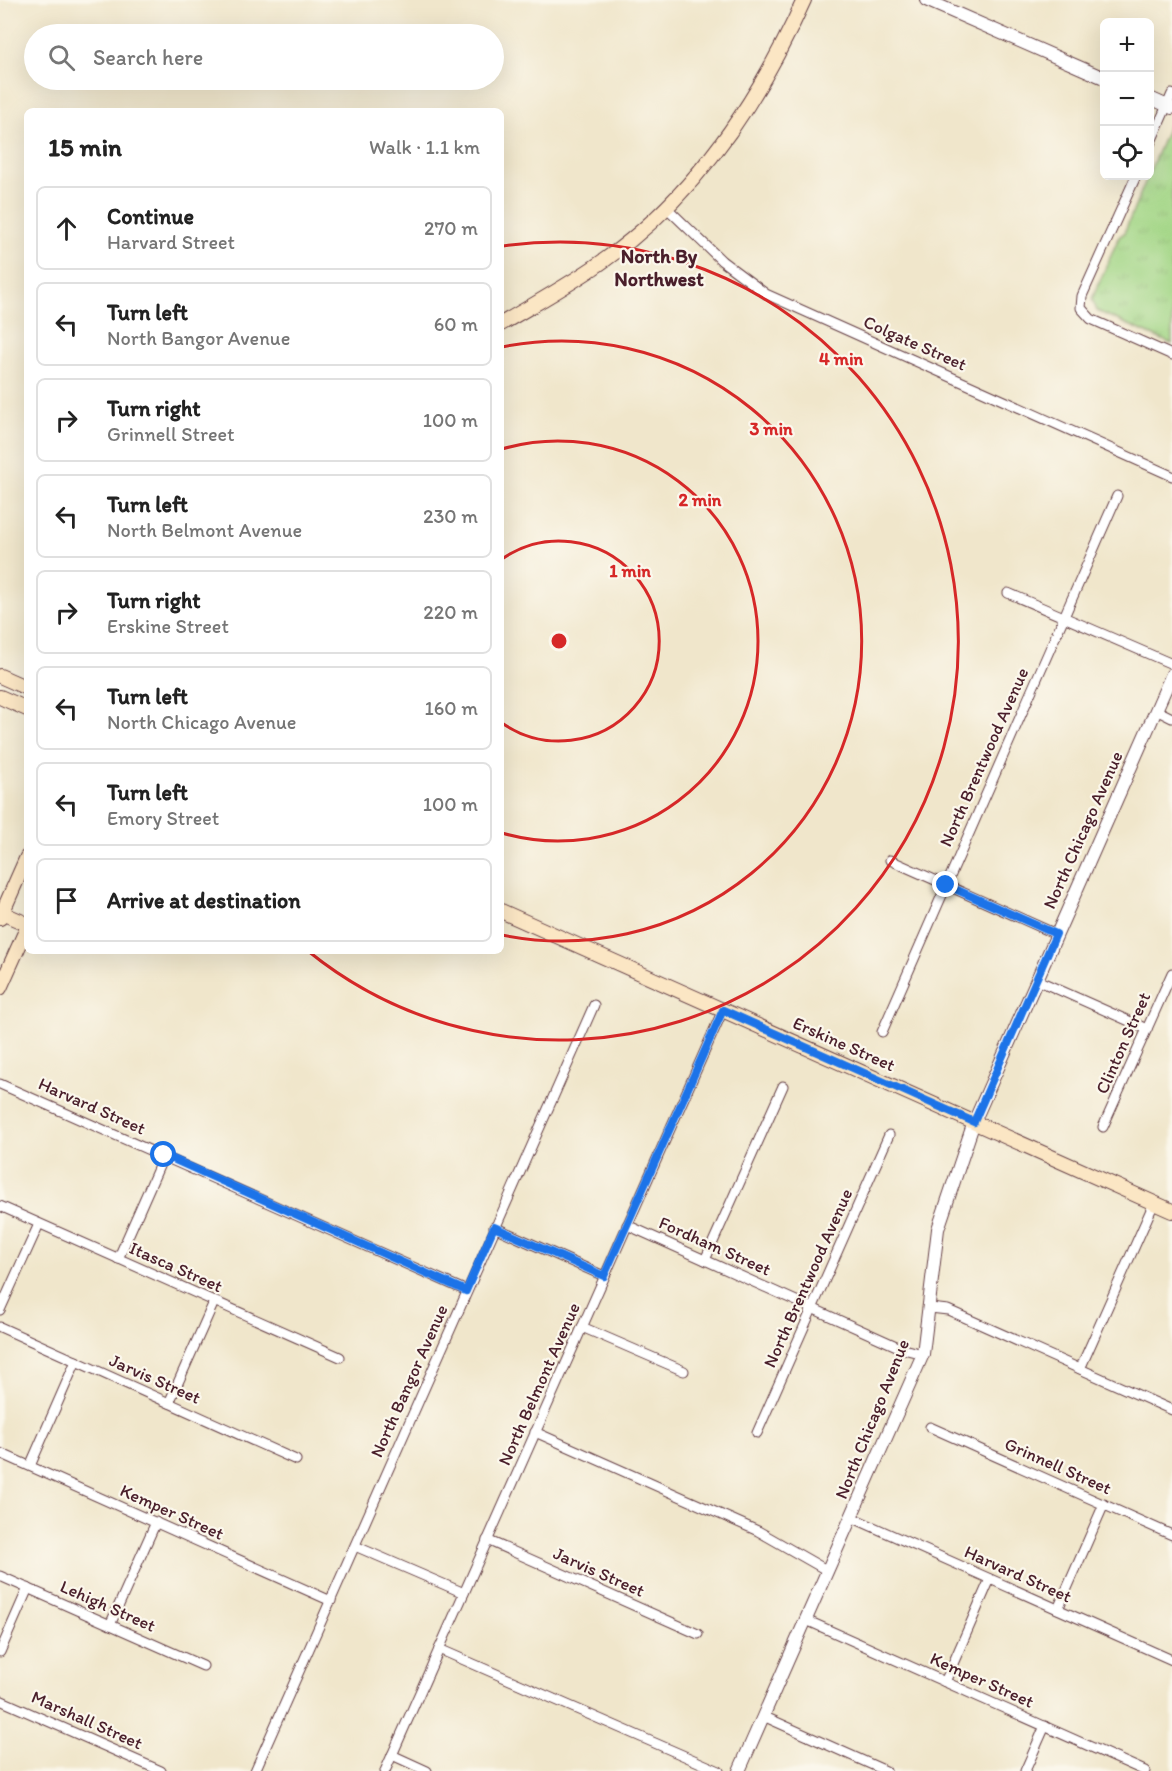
<!DOCTYPE html>
<html lang="en">
<head>
<meta charset="utf-8">
<style>
  :root { --surface:#fff; --page:#f6f6f6; --text:#222; --muted:#767676; --line:#e0e0e0 }
  body { margin:0; font-family:Itim,sans-serif; background:var(--page); color:var(--text) }
  .controls { position:absolute; right:18px; top:18px; display:grid; overflow:hidden; border-radius:9px; box-shadow:0 6px 24px #0002 }
  .controls button { width:54px; height:54px; display:grid; place-items:center; padding:0; border:0; border-bottom:2px solid var(--line); background:var(--surface); color:var(--text); font:30px sans-serif }
  .stop { position:absolute; width:18px; height:18px; margin:-14px; border:4px solid #1a73e8; border-radius:50%; background:#fff }
  .stop.end { background:#1a73e8; border-color:#fff; box-shadow:0 2px 6px #0008 }
  .list { margin:0; padding:0; list-style:none }
  h2 { display:flex; justify-content:space-between; align-items:center; height:78px; margin:0; padding:0 24px; font-size:26px }
  h2 small { font-size:20px; font-weight:400; color:var(--muted) }
  .list li { display:grid; grid-template-columns:39px 1fr auto; gap:18px; align-items:center; box-sizing:border-box; height:84px; margin:0 12px 12px; padding:0 12px; border:2px solid var(--line); border-radius:9px }
  .list b { display:block; font-size:22px; white-space:nowrap }
  .list p { margin:0; font-size:20px; white-space:nowrap; color:var(--muted) }
  .list em { font-size:20px; font-style:normal; color:var(--muted) }
  .icon { flex:none; width:33px; height:33px; fill:none; stroke:currentColor; stroke-width:2; stroke-linecap:round; stroke-linejoin:round }
  .map { position:relative; flex:none; width:1172px; height:1771px; overflow:hidden }
  .search { position:absolute; background:var(--surface); box-shadow:0 6px 24px #0002; left:24px; top:24px; width:480px; height:66px; display:flex; align-items:center; gap:15px; box-sizing:border-box; padding:0 21px; border-radius:33px; color:var(--muted); font-size:22px }
  .panel { position:absolute; background:var(--surface); box-shadow:0 6px 24px #0002; left:24px; top:108px; width:480px; height:846px; border-radius:9px }
  .map>svg:first-child { display:block }
  .park { fill:url(#park-tufts); stroke:#767a58; stroke-width:1.5 }
  .lines { fill:none; stroke-linecap:round; stroke-linejoin:round }
  .minor-casing { stroke:#633d43; stroke-width:11 }
  .tertiary-casing { stroke:#633d43; stroke-width:14 }
  .secondary-casing { stroke:#633d43; stroke-width:16 }
  .minor { stroke:#fff; stroke-width:9 }
  .tertiary { stroke:#fff; stroke-width:12 }
  .secondary { stroke:#fbe6c4; stroke-width:14 }
  .route { stroke:#1a73e8; stroke-width:8 }
  .ring { fill:none; stroke:#d62828; stroke-width:3 }
  .labels { text-anchor:middle; stroke-width:4.5; stroke-linejoin:round; paint-order:stroke }
  .street-label { font-size:18px; fill:#4a1f2b; stroke:#fbf7ec }
  .neighbourhood-label { font-size:20px; font-weight:bold; fill:#4a1f2b; stroke:#fbf7ec }
  .centre { fill:#d62828; stroke:#fbf7ec; stroke-width:3 }
  .ring-label { font-size:18px; text-anchor:middle; font-weight:bold; fill:#d62828; stroke:#fbf7ec; stroke-width:4.5; stroke-linejoin:round; paint-order:stroke }
</style>
</head>
<body>
<div class="map">
<svg width="1172" height="1771" viewBox="0 0 1172 1771">
  <defs>
    <pattern id="park-tufts" width="24" height="20" patternUnits="userSpaceOnUse" patternTransform="scale(1.5)"><rect width="24" height="20" fill="#a3d686"/><path d="M3 7l-1-3M5 7V3M7 7l1-3M15 17l-1-3M17 17v-4M19 17l1-3" fill="none" stroke="#8eb774"/></pattern>
  </defs>
  <rect width="100%" height="100%" fill="#fbf7ec"/>
  <filter id="ink" filterUnits="userSpaceOnUse"><feTurbulence type="fractalNoise" baseFrequency=".0167" numOctaves="2"/><feDisplacementMap in="SourceGraphic" scale="12" xChannelSelector="R" yChannelSelector="G"/><feConvolveMatrix kernelMatrix="1 2 1 2 8 2 1 2 1" color-interpolation-filters="sRGB"/></filter>
  <filter id="wash" filterUnits="userSpaceOnUse"><feTurbulence type="fractalNoise" baseFrequency=".008" numOctaves="4" result="noise"/><feDisplacementMap in="SourceGraphic" scale="24" xChannelSelector="R" yChannelSelector="G"/><feGaussianBlur stdDeviation="1.35" result="paint"/><feColorMatrix in="noise" values="0 0 0 0 0 0 0 0 0 0 0 0 0 0 0 0 0 1.4 0 .05"/><feComposite in="paint" operator="in"/></filter>
  <g filter="url(#wash)">
    <rect width="100%" height="100%" fill="#f0e6cb"/>
    <!-- park -->
    <path class="park" d="M1172,125V344L1097,311L1092,299L1119,237L1124,233L1168,127Z"/>
  </g>
  <g filter="url(#ink)">
    <g class="lines">
      <!-- minor casing -->
      <g class="minor-casing">
        <g id="minor">
          <path d="M1150,144L1172,94"/>
          <path d="M1136,176L1082,296L1081,308L1091,319L1172,355"/>
          <path d="M666,207L722,261L766,294L1172,476"/>
          <path d="M1008,593L1172,664"/>
          <path d="M1156,710L1172,718"/>
          <path d="M890,860L1056,934"/>
          <path d="M1037,980L1147,1029"/>
          <path d="M882,1032L1117,496"/>
          <path d="M0,1084L467,1291"/>
          <path d="M1103,1127L1172,973"/>
          <path d="M0,1206L340,1357"/>
          <path d="M627,1225L903,1349L923,1354"/>
          <path d="M494,1227L604,1276"/>
          <path d="M118,1259L164,1155"/>
          <path d="M705,1260L783,1086"/>
          <path d="M930,1308L948,1310L1172,1410"/>
          <path d="M0,1310L39,1224"/>
          <path d="M0,1327L296,1460"/>
          <path d="M582,1327L684,1371"/>
          <path d="M1080,1369L1154,1203"/>
          <path d="M169,1403L214,1302"/>
          <path d="M930,1427L1172,1535"/>
          <path d="M535,1432L758,1531L828,1571"/>
          <path d="M757,1433L889,1135"/>
          <path d="M0,1453L331,1601"/>
          <path d="M30,1466L76,1361"/>
          <path d="M851,1517L1172,1660"/>
          <path d="M487,1540L698,1634"/>
          <path d="M355,1546L464,1593"/>
          <path d="M0,1576L203,1666"/>
          <path d="M1058,1609L1104,1504"/>
          <path d="M806,1620L1145,1771"/>
          <path d="M110,1625L156,1522"/>
          <path d="M439,1649L719,1771"/>
          <path d="M0,1652L28,1588"/>
          <path d="M945,1682L990,1579"/>
          <path d="M0,1700L161,1771"/>
          <path d="M763,1716L886,1771"/>
          <path d="M392,1755L427,1771"/>
          <path d="M255,1771L594,1005"/>
          <path d="M385,1771L723,1010"/>
          <path d="M1025,1771L1045,1726"/>
        </g>
      </g>
      <!-- tertiary casing -->
      <g class="tertiary-casing">
        <g id="tertiary">
          <path d="M926,0L1104,78"/>
          <path d="M1150,98L1172,108"/>
          <path d="M739,1771L923,1354L938,1229L974,1122L1172,674"/>
        </g>
      </g>
      <!-- secondary casing -->
      <g class="secondary-casing">
        <g id="secondary">
          <path d="M501,324C536,303 573,283 606,259C697,194 759,100 804,0"/>
          <path d="M0,676L27,688"/>
          <path d="M0,697L27,709"/>
          <path d="M501,911L1172,1211"/>
          <path d="M2,913L27,924"/>
          <path d="M0,918L27,857"/>
          <path d="M0,988L27,928"/>
        </g>
      </g>
      <!-- minor -->
      <use href="#minor" class="minor"/>
      <!-- tertiary -->
      <use href="#tertiary" class="tertiary"/>
      <!-- secondary -->
      <use href="#secondary" class="secondary"/>
    </g>
  </g>
  <g class="lines" filter="url(#ink)">
    <!-- route -->
    <path class="route" d="M164,1155L466,1291L494,1227L604,1276L723,1010L974,1122L1056,934L946,885"/>
  </g>
  <!-- distance rings -->
  <g class="ring">
    <path d="M502 559A100 100 0 1 1 502 723"/>
    <path d="M502 449A200 200 0 1 1 502 833"/>
    <path d="M502 347A300 300 0 1 1 502 935"/>
    <path d="M503 246A399 399 0 1 1 308 951"/>
  </g>
  <g class="labels">
    <!-- street labels -->
    <g class="street-label">
      <text transform="translate(915 343) rotate(24)" y="6">Colgate Street</text>
      <text transform="translate(984 757) rotate(-66)" y="6">North Brentwood Avenue</text>
      <text transform="translate(1083 830) rotate(-66)" y="6">North Chicago Avenue</text>
      <text transform="translate(1123 1043) rotate(-66)" y="6">Clinton Street</text>
      <text transform="translate(844 1044) rotate(24)" y="6">Erskine Street</text>
      <text transform="translate(92 1106) rotate(24)" y="6">Harvard Street</text>
      <text transform="translate(715 1246) rotate(24)" y="6">Fordham Street</text>
      <text transform="translate(176 1267) rotate(24)" y="6">Itasca Street</text>
      <text transform="translate(808 1278) rotate(-66)" y="6">North Brentwood Avenue</text>
      <text transform="translate(155 1379) rotate(24)" y="6">Jarvis Street</text>
      <text transform="translate(409 1381) rotate(-66)" y="6">North Bangor Avenue</text>
      <text transform="translate(539 1384) rotate(-66)" y="6">North Belmont Avenue</text>
      <text transform="translate(872 1419) rotate(-68)" y="6">North Chicago Avenue</text>
      <text transform="translate(1058 1466) rotate(24)" y="6">Grinnell Street</text>
      <text transform="translate(172 1512) rotate(24)" y="6">Kemper Street</text>
      <text transform="translate(599 1572) rotate(24)" y="6">Jarvis Street</text>
      <text transform="translate(1018 1574) rotate(24)" y="6">Harvard Street</text>
      <text transform="translate(108 1606) rotate(24)" y="6">Lehigh Street</text>
      <text transform="translate(982 1680) rotate(24)" y="6">Kemper Street</text>
      <text transform="translate(87 1720) rotate(24)" y="6">Marshall Street</text>
    </g>
    <!-- neighbourhood labels -->
    <g class="neighbourhood-label">
      <text x="659" y="263">North By<tspan x="659" dy="23">Northwest</tspan></text>
    </g>
  </g>
  <circle cx="559" cy="641" r="9" class="centre"/>
  <g class="ring-label">
    <text x="841" y="365">4 min</text>
    <text x="771" y="435">3 min</text>
    <text x="700" y="506">2 min</text>
    <text x="630" y="577">1 min</text>
  </g>
</svg>
<div class="controls">
<button>+</button>
<button>−</button>
<button><svg class="icon" aria-label="locate" viewBox="0 0 24 24"><circle cx="12" cy="12" r="6"/><path d="M12 2v4M12 18v4M2 12h4M18 12h4"/></svg></button>
</div>
<div class="stop" style="left:164px;top:1155px"></div>
<div class="stop end" style="left:946px;top:885px"></div>
<div class="search"><svg class="icon" aria-label="search" viewBox="0 0 24 24"><circle cx="10" cy="10" r="6"/><path d="M15 15l6 6"/></svg>Search here</div>
<section class="panel">
<h2>15 min<small>Walk · 1.1 km</small></h2>
<ul class="list">
<li><svg class="icon" aria-label="ahead" viewBox="0 0 24 24"><path d="M12 20V5M6 11l6-6 6 6"/></svg><div><b>Continue</b><p>Harvard Street</p></div><em>270 m</em></li>
<li><svg class="icon" aria-label="left" viewBox="0 0 24 24"><path d="M17 20v-9H6M10 6l-5 5 5 5"/></svg><div><b>Turn left</b><p>North Bangor Avenue</p></div><em>60 m</em></li>
<li><svg class="icon" aria-label="right" viewBox="0 0 24 24"><path d="M7 20v-9h11M14 6l5 5-5 5"/></svg><div><b>Turn right</b><p>Grinnell Street</p></div><em>100 m</em></li>
<li><svg class="icon" aria-label="left" viewBox="0 0 24 24"><path d="M17 20v-9H6M10 6l-5 5 5 5"/></svg><div><b>Turn left</b><p>North Belmont Avenue</p></div><em>230 m</em></li>
<li><svg class="icon" aria-label="right" viewBox="0 0 24 24"><path d="M7 20v-9h11M14 6l5 5-5 5"/></svg><div><b>Turn right</b><p>Erskine Street</p></div><em>220 m</em></li>
<li><svg class="icon" aria-label="left" viewBox="0 0 24 24"><path d="M17 20v-9H6M10 6l-5 5 5 5"/></svg><div><b>Turn left</b><p>North Chicago Avenue</p></div><em>160 m</em></li>
<li><svg class="icon" aria-label="left" viewBox="0 0 24 24"><path d="M17 20v-9H6M10 6l-5 5 5 5"/></svg><div><b>Turn left</b><p>Emory Street</p></div><em>100 m</em></li>
<li><svg class="icon" aria-label="arrive" viewBox="0 0 24 24"><path d="M6 21V4h12l-3 4 3 4H6"/></svg><div><b>Arrive at destination</b></div></li>
</ul>
</section>
</div>
</body>
</html>
